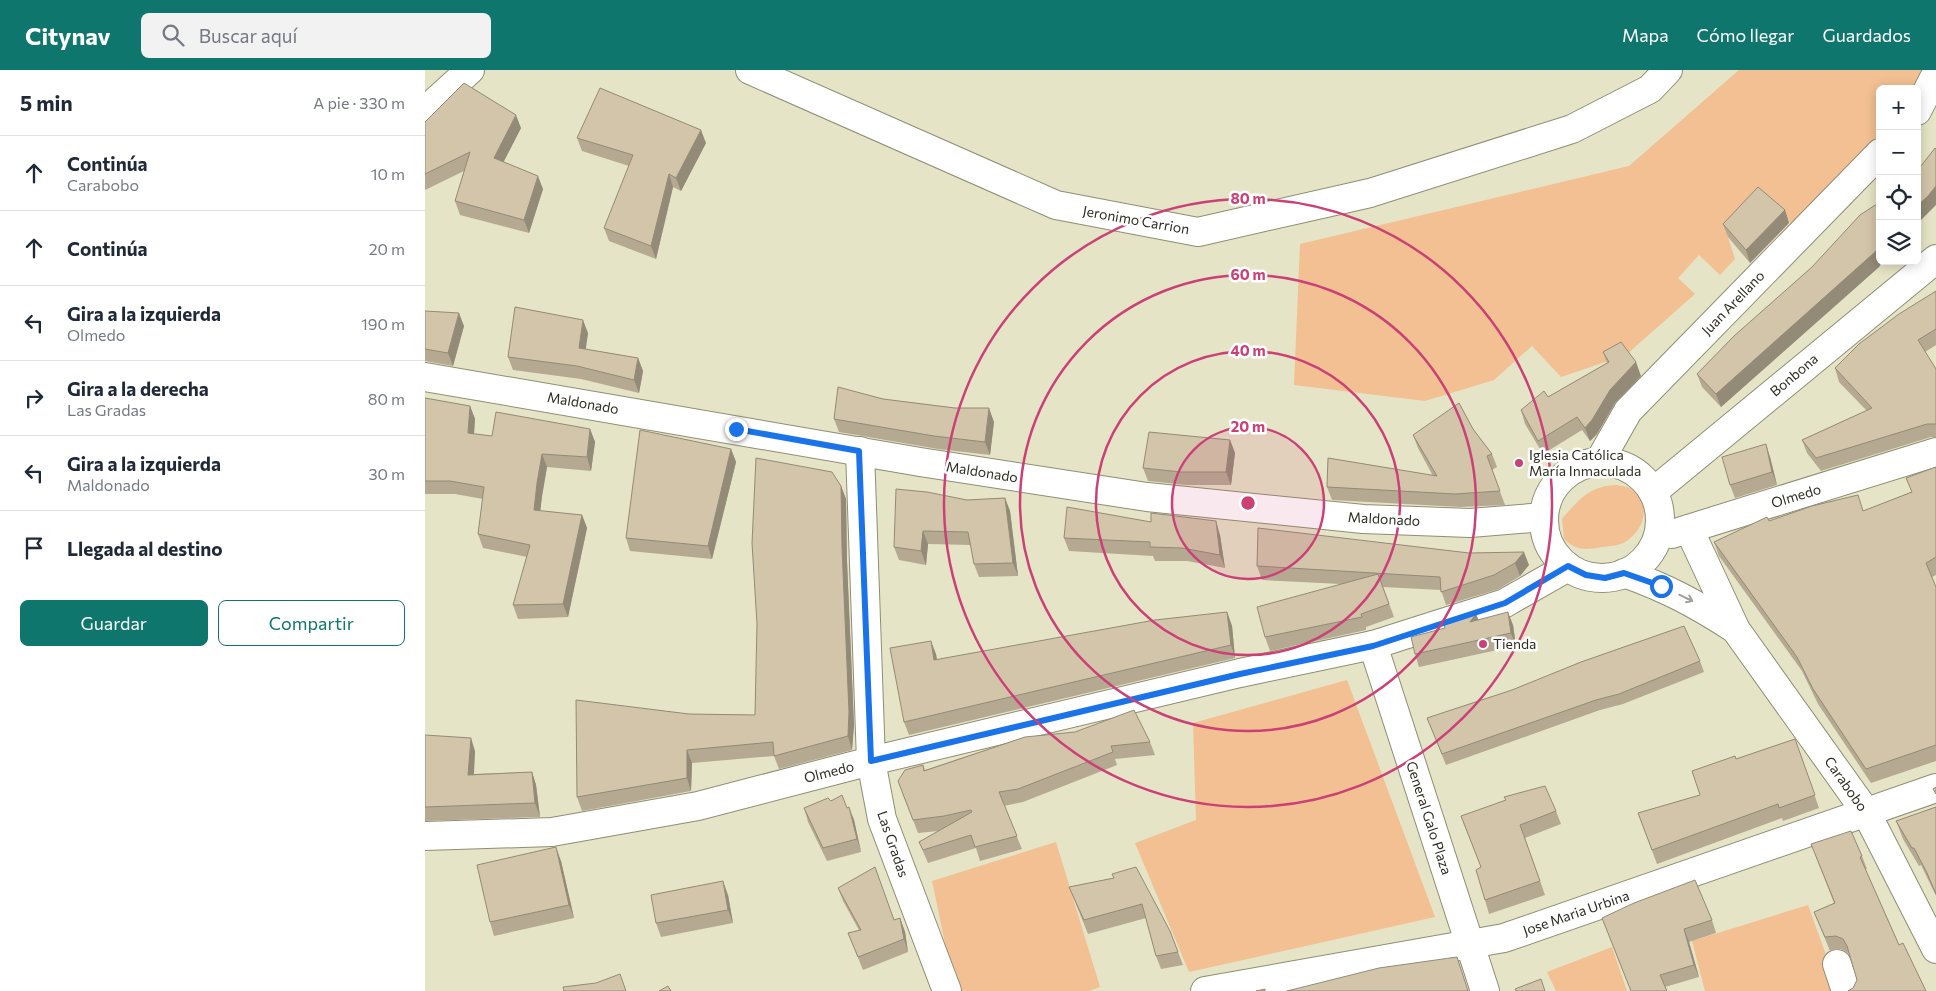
<!DOCTYPE html>
<html lang="es">
<head>
<meta charset="utf-8">
<style>
  :root { --surface:#fff; --page:#f2f2f3; --text:#1f2937; --muted:#747a83; --line:#e0e1e3; --accent:#0f766e }
  body { margin:0; font-family:Commissioner,sans-serif; background:var(--page); color:var(--text) }
  .controls { position:absolute; right:15px; top:15px; display:grid; overflow:hidden; border-radius:8px; box-shadow:0 2px 12px #0003 }
  .controls button { width:45px; height:45px; display:grid; place-items:center; padding:0; border:0; border-bottom:1px solid var(--line); background:var(--surface); color:var(--text); font:25px sans-serif }
  .stop { position:absolute; width:15px; height:15px; margin:-11px; border:4px solid #1a73e8; border-radius:50%; background:#fff }
  .stop.end { background:#1a73e8; border-color:#fff; box-shadow:0 1px 5px #0008 }
  .list { margin:0; padding:0; list-style:none }
  h2 { display:flex; justify-content:space-between; align-items:center; height:65px; margin:0; padding:0 20px; font-size:21px }
  h2 small { font-size:16px; font-weight:400; color:var(--muted) }
  .list li { display:grid; grid-template-columns:32px 1fr auto; gap:15px; align-items:center; box-sizing:border-box; height:75px; padding:0 20px; border-top:1px solid var(--line) }
  .list b { display:block; font-size:19px; white-space:nowrap }
  .list p { margin:0; font-size:16px; white-space:nowrap; color:var(--muted) }
  .list em { font-size:16px; font-style:normal; color:var(--muted) }
  .actions { display:flex; gap:10px; padding:15px 20px }
  .actions a { flex:1; padding:11px 0; border:1px solid var(--accent); border-radius:8px; text-align:center; font-size:18px; color:var(--accent) }
  .actions .main { background:var(--accent); color:#fff }
  .icon { flex:none; width:28px; height:28px; fill:none; stroke:currentColor; stroke-width:2; stroke-linecap:round; stroke-linejoin:round }
  .map { position:relative; flex:none; width:1511px; height:921px; overflow:hidden }
  header { display:flex; align-items:center; gap:30px; box-sizing:border-box; height:70px; padding:0 25px; background:var(--accent); color:#fff }
  header strong { font-size:24px }
  nav { display:flex; gap:28px; margin-inline-start:auto; font-size:18px }
  .search { width:350px; height:45px; background:var(--page); display:flex; align-items:center; gap:12px; box-sizing:border-box; padding:0 18px; border-radius:8px; color:var(--muted); font-size:19px }
  main { display:flex }
  aside { flex:1; background:var(--surface) }
  .map>svg:first-child { display:block }
  .green { fill:#f2c092 }
  .lines { fill:none; stroke-linecap:round; stroke-linejoin:round }
  .minor-casing { stroke:#8f8e73; stroke-width:30 }
  .minor { stroke:#fff; stroke-width:28 }
  .wall { fill:#b5a992 }
  .shaded-wall { fill:#938a77 }
  .building { fill:#d2c5aa; stroke:#938a77 }
  .oneway { stroke:#a1a09c }
  .route { stroke:#1a73e8; stroke-width:6 }
  .ring { fill:none; stroke:#cb4075; stroke-width:2.5 }
  .poi-dot { fill:#cb4075; stroke:#fff; stroke-width:2 }
  .labels { text-anchor:middle; stroke-width:5; stroke-linejoin:round; paint-order:stroke }
  .street-label { font-size:14px; fill:#2e2d22; stroke:#fff }
  .poi-label { font-size:14px; fill:#2e2d22; stroke:#fff; text-anchor:start }
  .centre { fill:#cb4075; stroke:#fff; stroke-width:2.5 }
  .ring-label { font-size:15px; text-anchor:middle; font-weight:bold; fill:#cb4075; stroke:#fff; stroke-width:5; stroke-linejoin:round; paint-order:stroke }
</style>
</head>
<body>
<header>
<strong>Citynav</strong>
<div class="search"><svg class="icon" aria-label="search" viewBox="0 0 24 24"><circle cx="10" cy="10" r="6"/><path d="M15 15l6 6"/></svg>Buscar aquí</div>
<nav><a>Mapa</a><a>Cómo llegar</a><a>Guardados</a></nav>
</header>
<main>
<aside>
<h2>5 min<small>A pie · 330 m</small></h2>
<ul class="list">
<li><svg class="icon" aria-label="ahead" viewBox="0 0 24 24"><path d="M12 20V5M6 11l6-6 6 6"/></svg><div><b>Continúa</b><p>Carabobo</p></div><em>10 m</em></li>
<li><svg class="icon" aria-label="ahead" viewBox="0 0 24 24"><path d="M12 20V5M6 11l6-6 6 6"/></svg><div><b>Continúa</b></div><em>20 m</em></li>
<li><svg class="icon" aria-label="left" viewBox="0 0 24 24"><path d="M17 20v-9H6M10 6l-5 5 5 5"/></svg><div><b>Gira a la izquierda</b><p>Olmedo</p></div><em>190 m</em></li>
<li><svg class="icon" aria-label="right" viewBox="0 0 24 24"><path d="M7 20v-9h11M14 6l5 5-5 5"/></svg><div><b>Gira a la derecha</b><p>Las Gradas</p></div><em>80 m</em></li>
<li><svg class="icon" aria-label="left" viewBox="0 0 24 24"><path d="M17 20v-9H6M10 6l-5 5 5 5"/></svg><div><b>Gira a la izquierda</b><p>Maldonado</p></div><em>30 m</em></li>
<li><svg class="icon" aria-label="arrive" viewBox="0 0 24 24"><path d="M6 21V4h12l-3 4 3 4H6"/></svg><div><b>Llegada al destino</b></div></li>
</ul>
<div class="actions"><a class="main">Guardar</a><a>Compartir</a></div>
</aside>
<div class="map">
<svg width="1511" height="921" viewBox="0 0 1511 921">
  <rect width="100%" height="100%" fill="#e5e4c6"/>
  <!-- green -->
  <g class="green">
    <path d="M1314,0H1500L1490,19H1455V68L1369,157L1337,120L1303,167L1310,189L1295,205L1274,185L1253,208L1270,224L1201,285L1136,307L1107,276L1069,310L1000,331L869,315L875,174L1204,96Z"/>
    <path d="M1191,415C1196,416 1202,416 1206,419C1228,433 1219,461 1200,472C1194,476 1184,476 1177,477C1161,480 1152,481 1139,469L1137,449C1154,429 1165,416 1191,415Z"/>
    <path d="M922,610L1010,847L764,902L710,773L771,750L768,653Z"/>
    <path d="M631,772L675,917L664,921H530L507,811Z"/>
    <path d="M1383,835L1414,921H1280L1267,871Z"/>
    <path d="M1187,877L1202,921H1131L1122,902Z"/>
  </g>
  <g class="lines">
    <!-- minor casing -->
    <g class="minor-casing">
      <g id="minor">
        <path d="M325,0L631,135L773,162L945,123L1147,59L1225,19L1243,0"/>
        <path d="M0,41L45,0"/>
        <path d="M1492,41L1511,4"/>
        <path d="M0,307L495,392L722,427L938,449L1045,453L1119,447"/>
        <path d="M435,381L446,691L457,749L522,921"/>
        <path d="M1174,392L1203,341L1455,83"/>
        <circle cx="1177" cy="450" r="58"/>
        <path d="M1228,422L1511,189"/>
        <path d="M1264,459L1311,560L1441,742L1511,879"/>
        <path d="M1247,464L1511,382"/>
        <path d="M1199,503C1242,518 1273,535 1310,559"/>
        <path d="M948,575L1060,921"/>
        <path d="M0,766L127,762L273,736L446,691L815,603L948,575L1080,533L1143,497"/>
        <path d="M1412,894L1421,921"/>
        <path d="M780,921L1079,868L1511,718"/>
      </g>
    </g>
    <!-- minor -->
    <use href="#minor" class="minor"/>
  </g>
  <!-- wall -->
  <g class="wall">
    <path d="M0,52L96,58L78,92L118,119L104,163L35,145L30,131L39,101L0,120Z"/>
    <path d="M152,68L281,73L256,121L248,117L231,189L184,171L179,158L204,96L157,81Z"/>
    <path d="M1360,140L1364,153L1325,193L1303,167L1298,154Z"/>
    <path d="M1387,197H1454L1296,337L1277,317L1272,304Z"/>
    <path d="M1511,221V275L1500,282L1511,299V367H1506L1396,401L1382,383L1377,370L1442,341L1414,312L1410,298Z"/>
    <path d="M0,241L39,256L28,296L0,291Z"/>
    <path d="M163,263L160,279L213,288L218,301L214,323L156,309L88,300L83,287Z"/>
    <path d="M1178,282L1216,306L1190,333L1172,364L1165,371L1157,360L1118,384L1100,354L1096,340L1123,327L1182,293Z"/>
    <path d="M0,328L45,336L50,349L49,364L67,366L165,359L170,372L166,401L122,397L117,426L115,441L157,445L162,458L143,547L93,549L88,535L102,487L58,478L53,464L58,429L30,424H0Z"/>
    <path d="M409,349L569,352L565,385L513,379L414,362Z"/>
    <path d="M1048,359L1067,384L1072,397L1067,400L1080,435L1035,437L907,430L902,417L1008,406L993,378L988,365Z"/>
    <path d="M805,370L810,383L806,415H761L723,411L718,398Z"/>
    <path d="M306,379L311,392L287,489L205,481L201,468Z"/>
    <path d="M1345,387L1352,415L1310,428L1305,415Z"/>
    <path d="M1511,397V505L1507,507L1511,517V691L1446,713L1393,634L1377,601L1294,486L1289,472L1344,451L1439,441L1486,422Z"/>
    <path d="M416,416L421,429L422,491L429,655L427,680L354,699L349,686L267,693L266,721L157,741L152,727L264,644L330,645Z"/>
    <path d="M580,428L585,441L593,506L554,507L549,494L546,475L503,474L501,495L474,490L469,477L542,430Z"/>
    <path d="M795,465L800,498L762,491H730L728,486L644,481L639,468Z"/>
    <path d="M1044,483L1104,495L1095,506L1074,519L1021,535L1016,520L958,517L969,547L941,557V560L845,581L840,567L916,514L837,510L832,496Z"/>
    <path d="M802,542L807,556L810,588L484,665L479,652L511,584L512,590Z"/>
    <path d="M1051,544L1053,549L1088,555L1091,576L994,597L990,584L1020,558Z"/>
    <path d="M1275,591L1279,602L1198,634L1175,640L1021,695L1002,648Z"/>
    <path d="M0,665L50,681L49,704L107,702L111,715L115,747L0,751Z"/>
    <path d="M600,667L725,672L730,685L690,689L692,695L598,732L579,736L597,779L555,791L551,778L503,793L494,772L513,761L493,763L473,711L498,695L500,700Z"/>
    <path d="M1370,669L1394,738L1358,751L1357,748L1232,794L1213,743L1275,725L1311,689Z"/>
    <path d="M406,731L422,738L429,750L436,782L402,791L383,752L379,738Z"/>
    <path d="M1511,737V826L1496,795L1494,796L1478,769L1471,751Z"/>
    <path d="M1131,741L1136,754L1100,768L1120,825L1064,844L1060,830L1056,797L1036,746Z"/>
    <path d="M1437,786L1442,799H1440L1474,875L1428,918L1432,910L1425,886L1423,883L1416,879L1405,881L1389,842L1409,833L1391,787Z"/>
    <path d="M136,791L149,848L69,866L65,852Z"/>
    <path d="M689,808L745,861L758,895L736,899L731,886L721,848L663,864L644,817Z"/>
    <path d="M413,818L469,850L475,848L480,862L483,882L438,900L423,863L434,860L418,831Z"/>
    <path d="M303,825L308,853L236,867L231,853Z"/>
    <path d="M1177,848L1287,850L1291,863L1264,872L1274,907L1240,917L1242,921H1206Z"/>
  </g>
  <!-- shaded-wall -->
  <g class="shaded-wall">
    <path d="M91,45L96,58L74,101L69,88Z"/>
    <path d="M276,60L281,73L256,121L251,108Z"/>
    <path d="M244,104L248,117L231,189L226,176Z"/>
    <path d="M113,106L118,119L104,163L99,150Z"/>
    <path d="M1511,116V135L1492,154V136Z"/>
    <path d="M1360,140L1364,153L1325,193L1321,180Z"/>
    <path d="M1455,176V191H1458L1454,197L1296,337L1291,324Z"/>
    <path d="M34,243L39,256L28,296L23,283Z"/>
    <path d="M158,250L163,263L159,292L154,278Z"/>
    <path d="M213,288L218,301L214,323L209,310Z"/>
    <path d="M1211,292L1216,306L1190,333L1172,364L1165,371L1160,358L1185,320Z"/>
    <path d="M45,336L50,349L48,377L43,363Z"/>
    <path d="M564,338L569,352L565,385L560,372Z"/>
    <path d="M165,359L170,372L166,401L162,387Z"/>
    <path d="M805,370L810,383L806,415L801,402Z"/>
    <path d="M1341,374L1345,387L1352,415L1347,402Z"/>
    <path d="M306,379L311,392L287,489L283,476Z"/>
    <path d="M117,384L122,397L117,426L114,453L109,440L112,413Z"/>
    <path d="M416,416L421,429L422,491L429,655L427,680L423,666L417,477Z"/>
    <path d="M580,428L585,441L593,506L588,493Z"/>
    <path d="M157,445L162,458L143,547L138,534Z"/>
    <path d="M791,451L795,465L800,498L795,485Z"/>
    <path d="M498,461L503,474L501,495L496,481Z"/>
    <path d="M1099,482L1104,495L1095,506L1090,493Z"/>
    <path d="M802,542L807,556L810,588L806,575Z"/>
    <path d="M1083,542L1088,555L1091,576L1086,563Z"/>
    <path d="M1051,544L1056,557L1045,552Z"/>
    <path d="M506,571L511,584L514,604L509,590Z"/>
    <path d="M46,668L50,681L48,718L43,705Z"/>
    <path d="M262,680L267,693L266,721L262,708Z"/>
    <path d="M107,702L111,715L115,747L110,733Z"/>
    <path d="M424,737L429,750L436,782L432,769Z"/>
    <path d="M131,777L136,791L149,848L144,835Z"/>
    <path d="M298,811L303,825L308,853L303,840Z"/>
    <path d="M475,848L480,862L483,882L479,869Z"/>
    <path d="M1259,859L1264,872L1274,907L1269,895Z"/>
  </g>
  <!-- building -->
  <g class="building">
    <path d="M39,13L91,45L69,88L113,106L99,150L30,131L45,82L0,104V52Z"/>
    <path d="M175,18L276,60L251,108L244,104L226,176L179,158L208,85L152,68Z"/>
    <path d="M1510,78L1511,79V116L1503,126L1492,136V101Z"/>
    <path d="M1333,117L1360,140L1321,180L1298,154Z"/>
    <path d="M1455,132V176L1449,183L1291,324L1272,304L1309,266L1387,197L1435,145Z"/>
    <path d="M1511,221V259L1493,270L1511,299V354H1502L1391,388L1377,370L1447,338L1410,298L1434,274L1474,244Z"/>
    <path d="M90,237L158,250L154,278L213,288L209,310L152,296L83,287Z"/>
    <path d="M0,241L34,243L23,283L0,279Z"/>
    <path d="M1196,272L1211,292L1185,320L1167,350L1160,358L1152,347L1113,371L1096,340L1119,321L1123,327L1184,292L1178,282Z"/>
    <path d="M413,317L458,329L530,338H564L560,372L509,366L409,349Z"/>
    <path d="M0,328L45,336L43,363L67,366L71,342L165,359L162,387L117,384L112,413L109,440L157,445L138,534L88,535L105,475L53,464L59,417L25,411H0Z"/>
    <path d="M1034,333L1048,359L1067,384L1062,386L1075,421L1030,424L902,417L903,388L1012,406L988,365Z"/>
    <path d="M215,360L306,379L283,476L201,468Z"/>
    <path d="M724,362L805,370L801,402H756L718,398Z"/>
    <path d="M1341,374L1347,402L1305,415L1297,387Z"/>
    <path d="M331,388L407,402L416,416L417,477L424,642L423,666L349,686L348,672L262,680V708L152,727L151,630L264,644L330,645L332,554L327,473Z"/>
    <path d="M1511,397V487L1501,493L1511,517V675L1441,699L1388,619L1372,587L1289,472L1342,447L1344,451L1387,436L1433,425L1438,441L1487,422L1481,408Z"/>
    <path d="M471,419L502,422L542,430L580,428L588,493L549,494L543,462L498,461L496,481L469,477Z"/>
    <path d="M642,437L726,452V443L791,451L795,485L757,478L725,477V472L639,468Z"/>
    <path d="M833,458L1044,483L1099,482L1090,493L1069,505L1016,522L1015,507L832,496Z"/>
    <path d="M953,504L964,534L936,544L937,547L840,567L832,537Z"/>
    <path d="M802,542L806,575L479,652L465,578L506,571L509,590L730,550Z"/>
    <path d="M1083,542L1086,563L990,584L986,567L1020,558L1019,554L1051,544L1045,552Z"/>
    <path d="M1259,556L1275,591L1194,624L1171,630L1017,684L1002,648L1087,620L1156,592Z"/>
    <path d="M709,640L725,672L686,676L688,682L593,719L574,722L592,766L550,777L546,765L498,780L494,772L547,742L546,740L519,746L488,750L473,711L480,700L498,695L499,701L600,667L650,662Z"/>
    <path d="M0,665L46,668L43,705L107,702L110,733L0,737Z"/>
    <path d="M1370,669L1390,725L1354,738L1353,734L1227,780L1213,743L1275,725L1267,701L1310,686L1311,689Z"/>
    <path d="M1120,716L1131,741L1095,755L1115,811L1060,830L1051,800L1056,797L1036,746L1081,730L1079,727Z"/>
    <path d="M1511,717V724L1508,719Z"/>
    <path d="M417,725L422,738L424,737L432,769L398,778L379,738L403,728L406,731Z"/>
    <path d="M1511,737V824L1502,803L1489,778H1487L1471,751Z"/>
    <path d="M1426,761L1437,786L1435,787L1474,875L1478,873L1501,921H1423L1428,918L1432,910L1422,876L1418,869L1411,866L1400,867L1389,842L1410,833L1386,774Z"/>
    <path d="M131,777L144,835L65,852L52,795Z"/>
    <path d="M450,797L469,850L475,848L479,869L433,887L423,863L436,860L413,818Z"/>
    <path d="M711,797L745,861L753,882L731,886L717,834L659,850L644,817L689,808L687,804Z"/>
    <path d="M1270,810L1287,850L1259,859L1269,895L1235,905L1242,921H1206L1177,848L1209,833Z"/>
    <path d="M298,811L303,840L231,853L226,825Z"/>
    <path d="M1032,887L1043,921H862L954,898Z"/>
    <path d="M195,904L201,921H139L138,917L171,913Z"/>
    <path d="M1116,909L1120,921H1091L1090,919Z"/>
    <path d="M243,916L246,921H234Z"/>
    <path d="M840,919V921H831Z"/>
  </g>
  <!-- one-way arrows -->
  <defs><path id="oneway-shaft" d="M-6 0H5M1.5-3L5.5 0L1.5 3" fill="none" stroke-width="1.6" stroke-linecap="round" stroke-linejoin="round" transform="scale(1.25)"/></defs>
  <use class="oneway" href="#oneway-shaft" transform="translate(1261 528) rotate(26)"/>
  <g class="lines">
    <!-- route -->
    <path class="route" d="M311,359L434,381L446,691L815,604L948,576L1080,533L1143,496L1161,505L1180,508L1199,503L1236,516"/>
  </g>
  <!-- distance rings -->
  <circle cx="823" cy="433" r="76" fill="#cb4075" fill-opacity=".12"/>
  <g class="ring">
    <circle cx="823" cy="433" r="76"/>
    <circle cx="823" cy="433" r="152"/>
    <circle cx="823" cy="433" r="228"/>
    <circle cx="823" cy="433" r="304"/>
  </g>
  <!-- markers -->
  <g class="poi-dot">
    <circle cx="1094" cy="393" r="5"/>
    <circle cx="1058" cy="574" r="5"/>
  </g>
  <g class="labels">
    <!-- street labels -->
    <g class="street-label">
      <text transform="translate(711 150) rotate(10)" y="5">Jeronimo Carrion</text>
      <text transform="translate(1308 233) rotate(-46)" y="5">Juan Arellano</text>
      <text transform="translate(1369 305) rotate(-40)" y="5">Bonbona</text>
      <text transform="translate(158 333) rotate(10)" y="5">Maldonado</text>
      <text transform="translate(557 402) rotate(9)" y="5">Maldonado</text>
      <text transform="translate(1371 426) rotate(-17)" y="5">Olmedo</text>
      <text transform="translate(959 449) rotate(3)" y="5">Maldonado</text>
      <text transform="translate(404 702) rotate(-14)" y="5">Olmedo</text>
      <text transform="translate(1421 714) rotate(55)" y="5">Carabobo</text>
      <text transform="translate(1004 748) rotate(72)" y="5">General Galo Plaza</text>
      <text transform="translate(468 774) rotate(71)" y="5">Las Gradas</text>
      <text transform="translate(1151 843) rotate(-19)" y="5">Jose Maria Urbina</text>
    </g>
    <!-- poi labels -->
    <g class="poi-label">
      <text x="1104" y="390">Iglesia Católica<tspan x="1104" dy="16">María Inmaculada</tspan></text>
      <text x="1068" y="579">Tienda</text>
    </g>
  </g>
  <circle cx="823" cy="433" r="8" class="centre"/>
  <g class="ring-label">
    <text x="823" y="134">80 m</text>
    <text x="823" y="210">60 m</text>
    <text x="823" y="286">40 m</text>
    <text x="823" y="362">20 m</text>
  </g>
</svg>
<div class="controls">
<button>+</button>
<button>−</button>
<button><svg class="icon" aria-label="locate" viewBox="0 0 24 24"><circle cx="12" cy="12" r="6"/><path d="M12 2v4M12 18v4M2 12h4M18 12h4"/></svg></button>
<button><svg class="icon" aria-label="layers" viewBox="0 0 24 24"><path d="M12 4l9 5-9 5-9-5zM3 14l9 5 9-5"/></svg></button>
</div>
<div class="stop" style="left:1236px;top:516px"></div>
<div class="stop end" style="left:311px;top:359px"></div>
</div>
</main>
</body>
</html>
